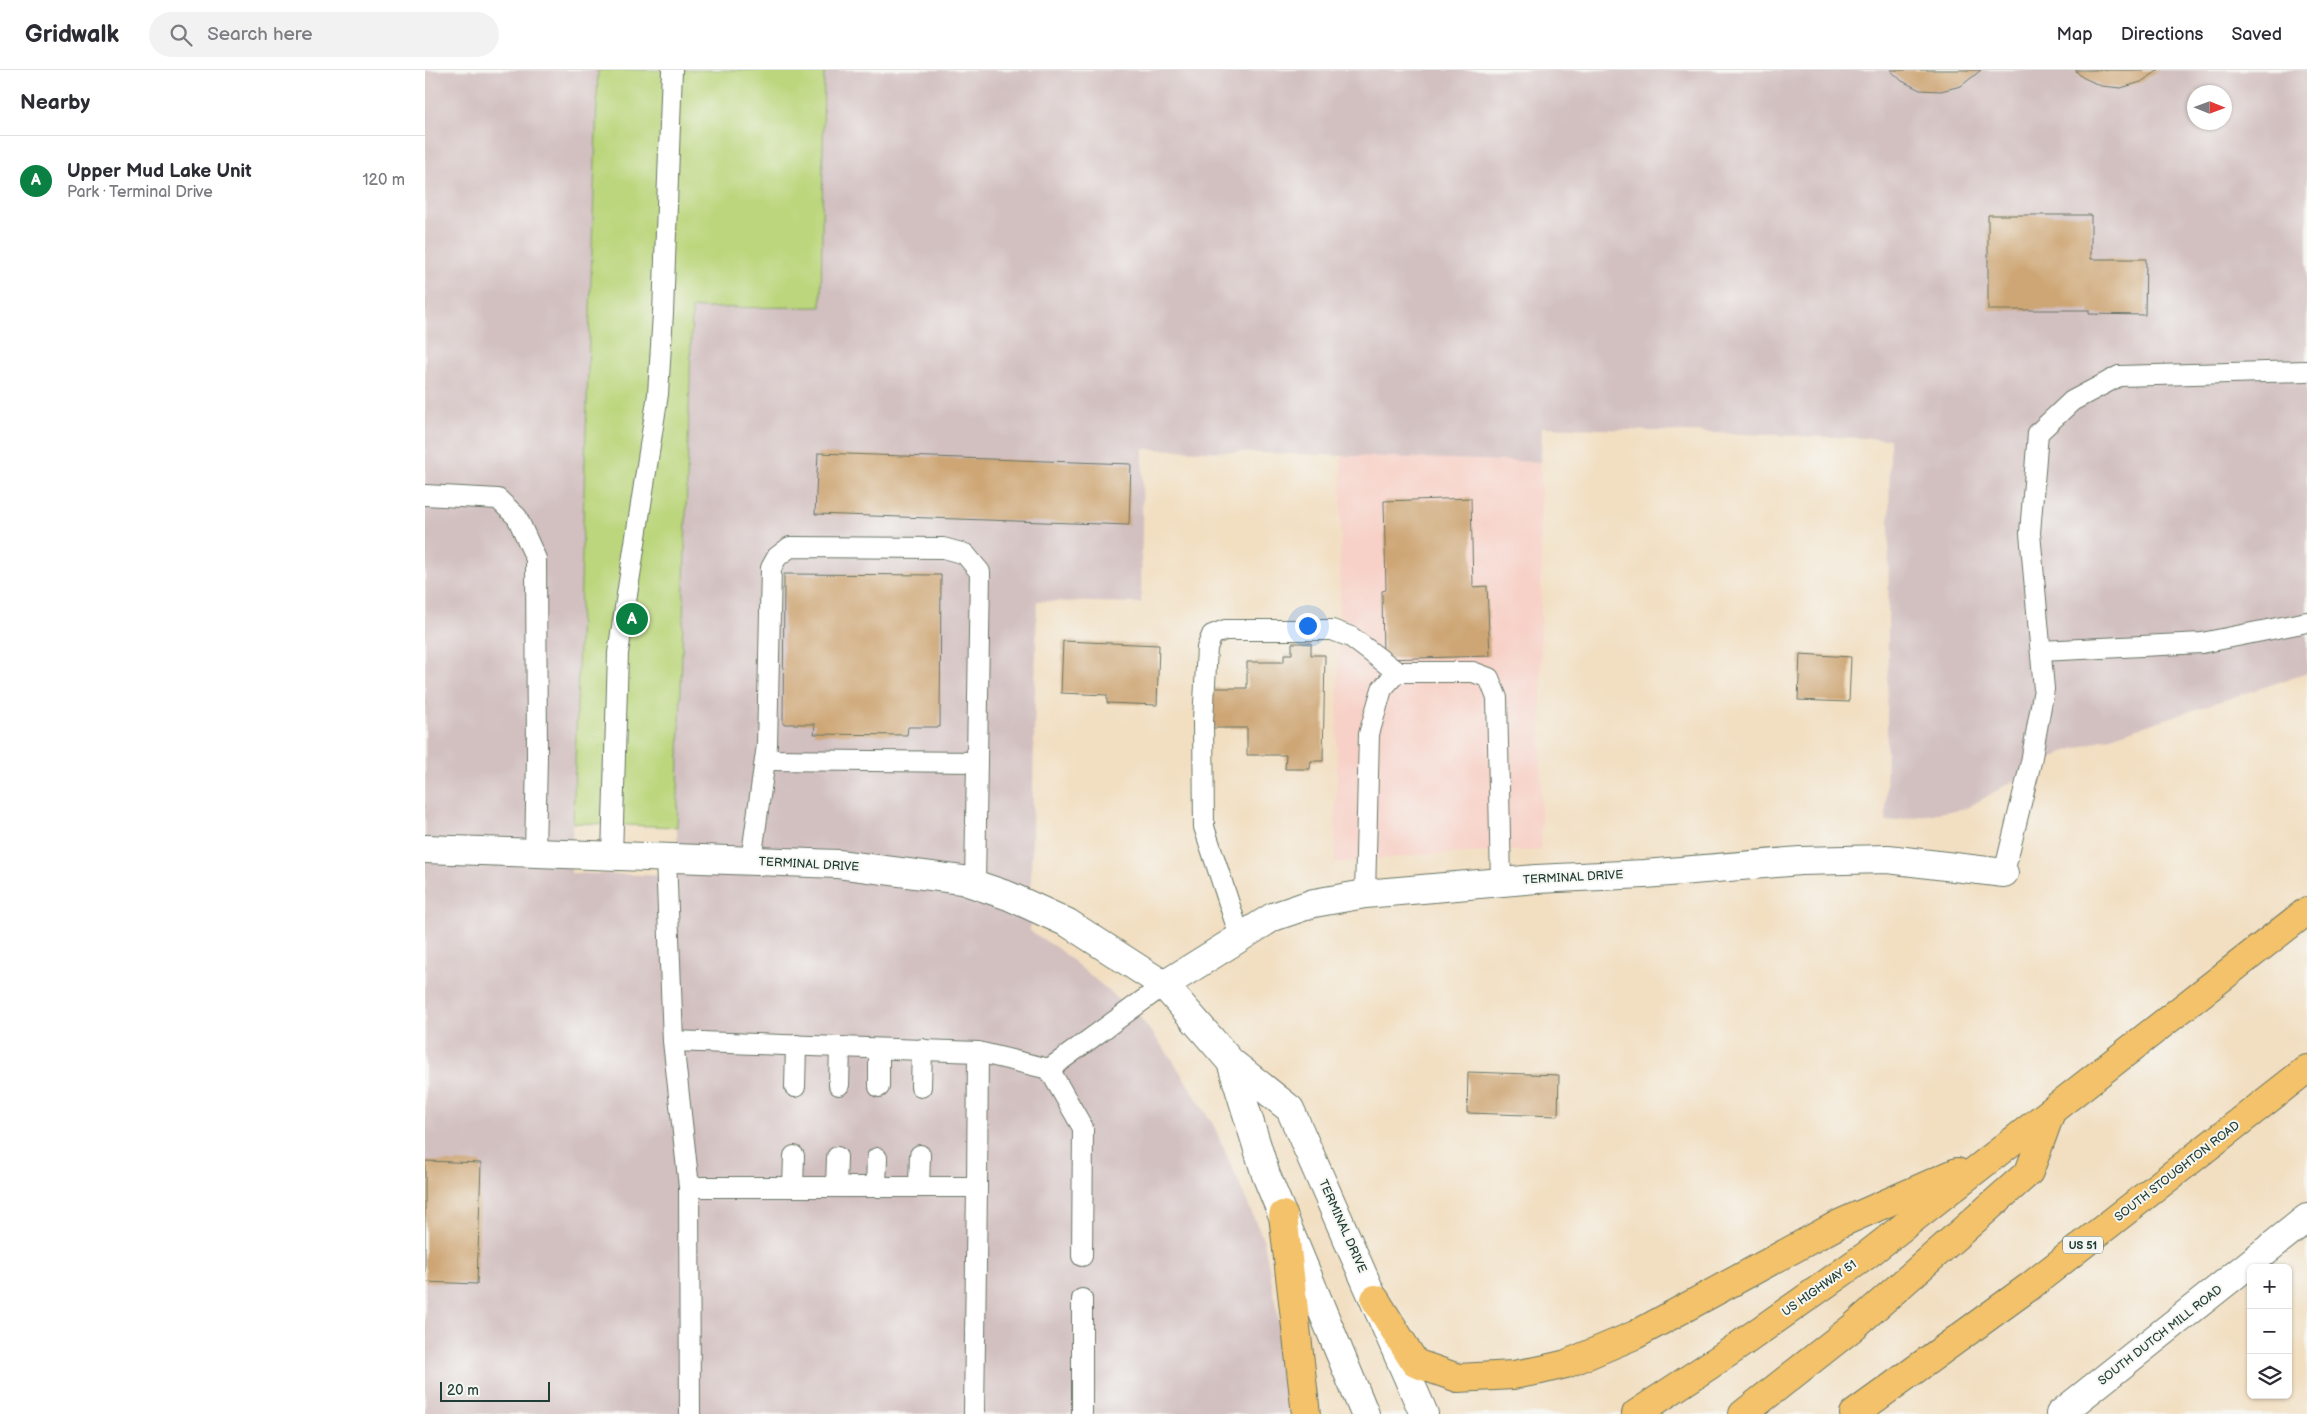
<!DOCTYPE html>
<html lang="en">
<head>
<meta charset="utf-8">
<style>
  :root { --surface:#fff; --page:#f2f2f3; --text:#2b2b33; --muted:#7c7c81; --line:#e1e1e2; --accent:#0b8043 }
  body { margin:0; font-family:"Balsamiq Sans",sans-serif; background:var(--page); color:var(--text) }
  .controls { position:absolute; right:15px; bottom:15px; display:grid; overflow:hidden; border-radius:8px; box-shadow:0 1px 4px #0004 }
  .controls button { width:45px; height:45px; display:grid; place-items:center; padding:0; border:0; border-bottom:1px solid var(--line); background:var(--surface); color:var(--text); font:25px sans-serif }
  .compass { position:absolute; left:1762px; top:15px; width:45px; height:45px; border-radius:50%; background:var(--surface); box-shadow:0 1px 4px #0004; rotate:91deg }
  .scale { position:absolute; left:15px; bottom:12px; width:110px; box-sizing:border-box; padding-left:5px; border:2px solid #1f3d34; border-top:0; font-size:14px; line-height:18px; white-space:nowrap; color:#1f3d34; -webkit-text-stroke:4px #f6f6f2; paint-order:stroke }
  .you { position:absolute; left:882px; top:555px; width:18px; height:18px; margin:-12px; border:4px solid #fff; border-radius:50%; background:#1a73e8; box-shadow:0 0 0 8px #1a73e833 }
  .badge { display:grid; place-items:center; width:32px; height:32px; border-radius:50%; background:var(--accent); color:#fff; font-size:16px; font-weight:700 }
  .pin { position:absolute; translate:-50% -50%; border:2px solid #fff; box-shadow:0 1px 5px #0006 }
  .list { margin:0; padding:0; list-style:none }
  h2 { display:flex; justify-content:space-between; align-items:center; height:65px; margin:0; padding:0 20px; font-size:21px }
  h2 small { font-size:16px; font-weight:400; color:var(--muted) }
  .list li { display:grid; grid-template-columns:32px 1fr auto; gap:15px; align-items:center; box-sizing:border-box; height:90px; padding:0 20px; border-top:1px solid var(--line) }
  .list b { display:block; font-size:19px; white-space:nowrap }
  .list p { margin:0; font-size:16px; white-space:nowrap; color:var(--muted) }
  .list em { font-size:16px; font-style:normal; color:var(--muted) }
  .icon { flex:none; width:28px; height:28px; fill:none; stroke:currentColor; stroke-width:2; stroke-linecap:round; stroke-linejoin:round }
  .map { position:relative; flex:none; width:1882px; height:1344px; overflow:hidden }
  header { display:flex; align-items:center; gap:30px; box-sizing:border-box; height:70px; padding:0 25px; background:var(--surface); border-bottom:1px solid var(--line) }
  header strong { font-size:24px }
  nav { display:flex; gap:28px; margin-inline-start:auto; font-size:18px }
  .search { width:350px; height:45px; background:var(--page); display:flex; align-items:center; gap:12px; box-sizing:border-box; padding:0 18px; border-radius:28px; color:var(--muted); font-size:19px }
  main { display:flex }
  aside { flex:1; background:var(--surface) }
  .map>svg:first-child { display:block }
  .built { fill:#f7d1c7 }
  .industrial { fill:#d2bfc0; fill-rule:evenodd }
  .green { fill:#bbd67c; stroke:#6d8a58 }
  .building { fill:#cea675 }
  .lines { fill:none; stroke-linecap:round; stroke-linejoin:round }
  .service-casing { stroke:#697666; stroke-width:22 }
  .minor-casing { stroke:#697666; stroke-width:30 }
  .primary-casing { stroke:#697666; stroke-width:30 }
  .service { stroke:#fff; stroke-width:20 }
  .minor { stroke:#fff; stroke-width:28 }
  .primary { stroke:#f3c26a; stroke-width:28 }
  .labels { text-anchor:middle; stroke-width:4; stroke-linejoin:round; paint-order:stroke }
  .shield { fill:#f6f6f2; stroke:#60746d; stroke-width:1 }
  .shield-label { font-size:11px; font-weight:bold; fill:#1f3d34 }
  .street-label { font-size:12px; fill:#1f3d34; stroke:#f6f6f2 }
</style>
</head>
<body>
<header>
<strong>Gridwalk</strong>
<div class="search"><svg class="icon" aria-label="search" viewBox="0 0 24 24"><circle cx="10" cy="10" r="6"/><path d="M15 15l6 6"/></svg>Search here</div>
<nav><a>Map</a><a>Directions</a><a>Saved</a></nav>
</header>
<main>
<aside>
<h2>Nearby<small></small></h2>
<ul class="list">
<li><span class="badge">A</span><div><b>Upper Mud Lake Unit</b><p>Park · Terminal Drive</p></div><em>120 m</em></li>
</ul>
</aside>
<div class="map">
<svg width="1882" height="1344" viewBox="0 0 1882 1344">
  <rect width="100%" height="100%" fill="#f6f6f2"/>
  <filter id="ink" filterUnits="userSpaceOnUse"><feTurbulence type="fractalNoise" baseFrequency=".02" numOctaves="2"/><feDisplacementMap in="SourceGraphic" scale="10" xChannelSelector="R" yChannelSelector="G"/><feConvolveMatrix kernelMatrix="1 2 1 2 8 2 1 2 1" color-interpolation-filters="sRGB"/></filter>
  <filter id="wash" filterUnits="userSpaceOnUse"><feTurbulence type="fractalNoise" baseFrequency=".0096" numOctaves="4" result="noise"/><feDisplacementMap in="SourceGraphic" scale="20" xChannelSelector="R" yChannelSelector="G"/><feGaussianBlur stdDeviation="1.12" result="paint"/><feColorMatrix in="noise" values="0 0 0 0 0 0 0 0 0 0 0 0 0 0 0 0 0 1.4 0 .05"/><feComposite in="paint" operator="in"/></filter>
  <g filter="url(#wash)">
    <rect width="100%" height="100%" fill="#f2dfc2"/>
    <!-- built -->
    <path class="built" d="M917,385L1116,392V780L997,785L910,793Z"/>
    <!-- industrial -->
    <path class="industrial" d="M0,0H173L146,803L253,806L252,757L267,238L396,237L399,0H1882V603L1636,683L1542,738L1461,752L1465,369L1117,357L1116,392L718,379L716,533L612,531L605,861L632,878L713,945L747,989L789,1056L839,1171L871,1344H0ZM1770,22H1800V52H1770Z"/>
    <!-- green -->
    <path class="green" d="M173,0H399L396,237L267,238L252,757L148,753Z"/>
    <g id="blocks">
      <!-- building -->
      <g class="building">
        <path d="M1465,0H1556L1536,16L1516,21L1495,20L1477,11Z"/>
        <path d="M1650,0H1734L1716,12L1696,18L1676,16L1657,7Z"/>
        <path d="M1563,145H1666V189H1721L1720,245L1664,244V240H1563Z"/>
        <path d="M393,383L706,394L704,455L390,444Z"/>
        <path d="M1046,428L1048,517L1062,516L1065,586L958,589L957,521L961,520L959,431Z"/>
        <path d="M359,504L516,505L515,657H483L482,665L389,664L390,654H358Z"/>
        <path d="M638,571L734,575L732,635L682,633V625L636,623Z"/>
        <path d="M867,573H886V585H900L898,691H886L885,699H860L861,685H822V658H786L787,618H822V592H859V584H867Z"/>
        <path d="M1375,584L1426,587L1424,632L1373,630Z"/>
        <path d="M1043,1002L1134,1005L1133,1046L1042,1043Z"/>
        <path d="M0,1091L56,1093L52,1214L0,1212Z"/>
      </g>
    </g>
  </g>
  <g filter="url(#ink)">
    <use href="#blocks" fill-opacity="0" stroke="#697666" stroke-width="1"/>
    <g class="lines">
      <!-- service casing -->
      <g class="service-casing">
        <g id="service">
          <path d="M0,425L73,429L92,447L111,489L112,687L110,783"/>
          <path d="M1616,581L1777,573L1882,552"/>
          <path d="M340,690L552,692"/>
          <path d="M187,786L193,583L233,324L238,243L247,0"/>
          <path d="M241,788L248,971L264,1117H552L553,982L248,971"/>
          <path d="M326,791L342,675L346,498L352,487L365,477L518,478L540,484L555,502L550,815"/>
          <path d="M1579,803L1606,692L1619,619L1605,463L1613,363L1647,331L1694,306L1882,301"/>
          <path d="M940,824L944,664L957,619L972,602H1048L1064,608L1072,628L1076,812"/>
          <path d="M815,867L779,757L778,650L782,578L787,565L800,560H907L926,567L972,602"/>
          <path d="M553,982L624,999"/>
          <path d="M414,1015L415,977"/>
          <path d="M370,1017L371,975"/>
          <path d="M454,1017V979"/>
          <path d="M496,1017L497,979"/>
          <path d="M264,1117L265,1344"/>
          <path d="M368,1117L369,1086"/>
          <path d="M411,1117L412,1087"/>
          <path d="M451,1117L452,1088"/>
          <path d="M494,1117L495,1085"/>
          <path d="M657,1186L658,1058L624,999L739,915"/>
          <path d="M549,1344L552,1117"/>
          <path d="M657,1344V1229"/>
        </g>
      </g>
      <!-- minor casing -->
      <g class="minor-casing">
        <g id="minor">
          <path d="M0,779L413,794L537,810L584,826L643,853L739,915L806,992L865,1039L999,1344"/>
          <path d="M739,915L848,847L889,833L940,824L1111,809L1220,804L1375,791L1463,789L1579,803"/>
          <path d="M806,992L841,1105L940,1344"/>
          <path d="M1635,1344L1882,1148"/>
        </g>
      </g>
      <!-- primary casing -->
      <g class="primary-casing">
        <g id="primary">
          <path d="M858,1145L881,1344"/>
          <path d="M950,1229L990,1293L1033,1308L1088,1305L1116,1300L1141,1294L1210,1265L1414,1154L1532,1102"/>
          <path d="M1211,1344L1306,1281L1442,1185L1882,841"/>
          <path d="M1318,1344L1427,1258L1604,1102L1626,1042"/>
          <path d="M1429,1344L1604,1217L1882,999"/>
        </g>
      </g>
      <!-- service -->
      <use href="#service" class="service"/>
      <!-- minor -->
      <use href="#minor" class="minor"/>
      <!-- primary -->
      <use href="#primary" class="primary"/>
    </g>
  </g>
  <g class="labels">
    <!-- shield labels -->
    <rect class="shield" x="1638" y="1166.5" width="40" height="17" rx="4"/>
    <g class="shield-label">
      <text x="1658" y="1179">US 51</text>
    </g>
    <!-- street labels -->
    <g class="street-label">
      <text transform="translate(384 794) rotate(3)" y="4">TERMINAL DRIVE</text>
      <text transform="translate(1148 807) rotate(-3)" y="4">TERMINAL DRIVE</text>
      <text transform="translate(1752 1101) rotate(-38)" y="4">SOUTH STOUGHTON ROAD</text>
      <text transform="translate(918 1156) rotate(66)" y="4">TERMINAL DRIVE</text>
      <text transform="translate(1394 1218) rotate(-35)" y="4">US HIGHWAY 51</text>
      <text transform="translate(1735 1265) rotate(-38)" y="4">SOUTH DUTCH MILL ROAD</text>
    </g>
  </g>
</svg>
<div class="controls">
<button>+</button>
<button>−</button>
<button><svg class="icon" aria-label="layers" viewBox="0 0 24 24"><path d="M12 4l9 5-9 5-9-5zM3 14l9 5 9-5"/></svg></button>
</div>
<svg class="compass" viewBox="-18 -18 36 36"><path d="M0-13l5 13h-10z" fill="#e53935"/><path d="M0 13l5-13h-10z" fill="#7c7c81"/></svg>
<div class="scale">20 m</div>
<div class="you"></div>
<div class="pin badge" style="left:207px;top:549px">A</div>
</div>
</main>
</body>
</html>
